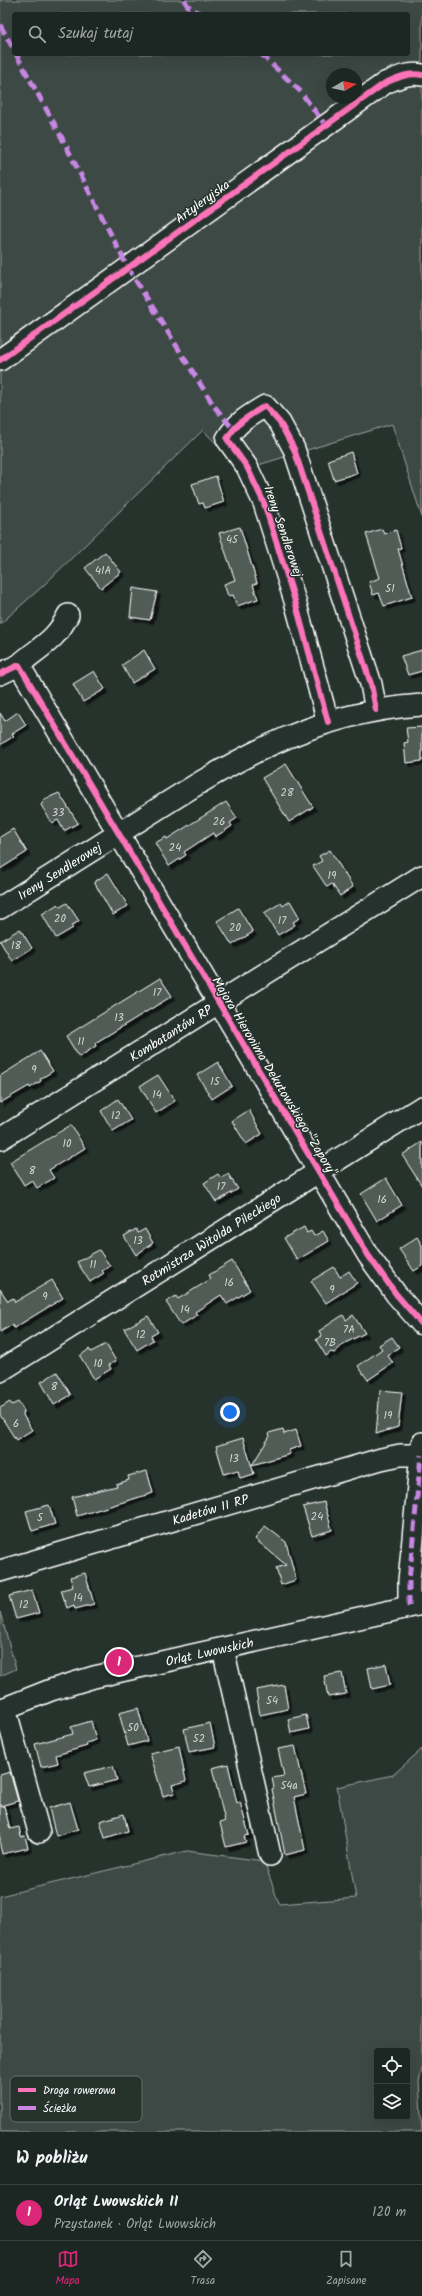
<!DOCTYPE html>
<html lang="pl">
<head>
<meta charset="utf-8">
<style>
  :root { --surface:#1c2622; --page:#29322f; --text:#f1f3f6; --muted:#a0a5a5; --line:#3a4340; --accent:#db2777 }
  body { margin:0; font-family:Kalam,sans-serif; background:var(--page); color:var(--text) }
  .controls { position:absolute; right:12px; bottom:12px; display:grid; overflow:hidden; border-radius:4px; box-shadow:0 4px 16px #0002 }
  .controls button { width:36px; height:36px; display:grid; place-items:center; padding:0; border:0; border-bottom:1px solid var(--line); background:var(--surface); color:var(--text); font:20px sans-serif }
  .compass { position:absolute; left:326px; top:68px; width:36px; height:36px; border-radius:50%; background:var(--surface); box-shadow:0 4px 16px #0002; rotate:81deg }
  .you { position:absolute; left:230px; top:1412px; width:14px; height:14px; margin:-10px; border:3px solid #fff; border-radius:50%; background:#1a73e8; box-shadow:0 0 0 6px #1a73e833 }
  .badge { display:grid; place-items:center; width:26px; height:26px; border-radius:50%; background:var(--accent); color:#fff; font-size:13px; font-weight:700 }
  .pin { position:absolute; translate:-50% -50%; border:2px solid #fff; box-shadow:0 1px 4px #0006 }
  .list { margin:0; padding:0; list-style:none }
  h2 { display:flex; justify-content:space-between; align-items:center; height:52px; margin:0; padding:0 16px; font-size:17px }
  h2 small { font-size:13px; font-weight:400; color:var(--muted) }
  .list li { display:grid; grid-template-columns:26px 1fr auto; gap:12px; align-items:center; box-sizing:border-box; height:56px; padding:0 16px; border-top:1px solid var(--line) }
  .list b { display:block; font-size:15px; white-space:nowrap }
  .list p { margin:0; font-size:13px; white-space:nowrap; color:var(--muted) }
  .list em { font-size:13px; font-style:normal; color:var(--muted) }
  .icon { flex:none; width:22px; height:22px; fill:none; stroke:currentColor; stroke-width:2; stroke-linecap:round; stroke-linejoin:round }
  .map { position:relative; flex:none; width:422px; height:2132px; overflow:hidden }
  .search { position:absolute; background:var(--surface); box-shadow:0 4px 16px #0002; left:12px; right:12px; top:12px; height:44px; display:flex; align-items:center; gap:10px; box-sizing:border-box; padding:0 14px; border-radius:4px; color:var(--muted); font-size:15px }
  .sheet { height:108px; background:var(--surface) }
  nav { display:flex; justify-content:space-around; align-items:center; box-sizing:border-box; height:56px; border-top:1px solid var(--line); background:var(--surface); font-size:11px; color:var(--muted) }
  nav a { display:grid; justify-items:center; gap:2px }
  nav .on { color:var(--accent) }
  .map>svg:first-child { display:block }
  .green { fill:#3e4944; stroke:#9ea4a2; fill-rule:evenodd }
  .building { fill:#515c57; stroke:#fff; filter:url(#shadow) }
  .lines { fill:none; stroke-linecap:round; stroke-linejoin:round }
  .minor-casing { stroke:#fff; stroke-width:24 }
  .minor { stroke:#26332d; stroke-width:21 }
  .quiet { stroke:#c787e3; stroke-width:5; stroke-dasharray:10 5; stroke-linecap:butt }
  .cycleway-casing { stroke:#26332d; stroke-width:8 }
  .cycleway { stroke:#fb73b8; stroke-width:6 }
  .labels { text-anchor:middle; stroke-width:3; stroke-linejoin:round; paint-order:stroke }
  .number-label { font-size:11px; fill:#d4d6d5 }
  .street-label { font-size:13px; fill:#fff; stroke:#26332d }
  .key { fill:#26332d; stroke:#67706c; stroke-width:1 }
  .key-label { font-size:11px; fill:#fff }
</style>
</head>
<body>
<div class="map">
<svg width="422" height="2132" viewBox="0 0 422 2132">
  <defs>
    <filter id="shadow"><feDropShadow dx="3.5" dy="3.5" stdDeviation="0" flood-color="#0009"/></filter>
  </defs>
  <rect width="100%" height="100%" fill="#26332d"/>
  <filter id="ink" filterUnits="userSpaceOnUse"><feTurbulence type="fractalNoise" baseFrequency=".025" numOctaves="2"/><feDisplacementMap in="SourceGraphic" scale="8" xChannelSelector="R" yChannelSelector="G"/><feConvolveMatrix kernelMatrix="1 2 1 2 8 2 1 2 1" color-interpolation-filters="sRGB"/></filter>
  <g filter="url(#ink)">
    <!-- green -->
    <g class="green">
      <path d="M0,0H422V517L392,424L242,470L203,430L44,585L0,624ZM14,14H408V54H14ZM332,74H356V98H332Z"/>
      <path d="M0,1612L16,1669L0,1676Z"/>
      <path d="M422,1749V2069L419,2082L422,2132H0V1896L187,1851L264,1861L279,1904L356,1898L337,1787L393,1775ZM377,2051H407V2117H377Z"/>
    </g>
    <!-- building -->
    <g class="building">
      <path d="M351,452L357,473L334,480L328,460Z"/>
      <path d="M216,476L224,502L205,508L203,503L199,504L192,484Z"/>
      <path d="M240,527L257,583L253,585L258,599L237,606L233,595L228,596L224,584L235,580L219,533Z"/>
      <path d="M382,529L384,534L396,530L401,548L398,549L412,597L384,606L379,593L373,595L369,582L380,578L366,534Z"/>
      <path d="M105,552L121,572L101,588L85,568Z"/>
      <path d="M133,588L157,592L150,620L130,617Z"/>
      <path d="M144,650L155,669L132,683L122,665Z"/>
      <path d="M422,650V671L408,675L401,656Z"/>
      <path d="M94,671L105,689L83,702L73,684Z"/>
      <path d="M18,712L26,725L12,734L14,736L0,745V713L5,721Z"/>
      <path d="M422,727V761L406,763L404,743L408,742L406,728Z"/>
      <path d="M286,764L313,807L289,822L262,778Z"/>
      <path d="M59,793L78,823L64,831L58,820L52,823L41,805L45,799Z"/>
      <path d="M226,802L237,818L230,823L232,826L215,837L213,833L184,852L186,855L169,866L155,843L166,837L167,839Z"/>
      <path d="M13,829L27,852L0,869V837Z"/>
      <path d="M330,850L353,887L340,896L332,884L327,887L313,866L322,861L319,856Z"/>
      <path d="M108,873L128,906L113,915L94,882Z"/>
      <path d="M290,901L300,918L293,922L295,925L278,935L264,913L281,903L283,906Z"/>
      <path d="M67,903L79,921L71,926L73,928L56,938L42,914L58,904L60,907Z"/>
      <path d="M238,908L253,932L232,945L217,921Z"/>
      <path d="M20,929L32,948L12,961L0,941Z"/>
      <path d="M160,978L172,996L95,1043L96,1046L79,1057L66,1036Z"/>
      <path d="M40,1051L53,1071L40,1079L41,1081L30,1088L29,1086L0,1103V1076Z"/>
      <path d="M218,1062L232,1086L212,1099L197,1075Z"/>
      <path d="M158,1075L175,1101L156,1113L140,1086Z"/>
      <path d="M118,1099L131,1120L113,1131L101,1111Z"/>
      <path d="M249,1110L262,1134L246,1144L232,1121Z"/>
      <path d="M71,1125L85,1148L49,1170L54,1178L37,1188L32,1180L24,1185L10,1162Z"/>
      <path d="M422,1142V1186L402,1155Z"/>
      <path d="M218,1174L221,1178L228,1174L238,1189L216,1202L204,1183Z"/>
      <path d="M386,1178L402,1205L377,1221L361,1194Z"/>
      <path d="M304,1227L307,1233L311,1231L314,1236L323,1231L329,1241L297,1260L284,1238Z"/>
      <path d="M136,1229L138,1233L145,1229L153,1243L136,1255L124,1236Z"/>
      <path d="M417,1237L422,1245V1266L414,1271L399,1249Z"/>
      <path d="M99,1250L110,1266L102,1271L104,1273L90,1282L77,1262Z"/>
      <path d="M232,1261L250,1290L227,1304L221,1295L195,1312L197,1315L181,1325L166,1302L176,1296L178,1299L211,1279L209,1275Z"/>
      <path d="M334,1267L340,1277L349,1271L357,1283L326,1303L311,1281Z"/>
      <path d="M52,1280L63,1298L14,1328L12,1325L0,1332V1289L8,1301L13,1298L15,1302Z"/>
      <path d="M343,1315L346,1320L353,1315L365,1333L345,1343L334,1353L331,1352L326,1356L316,1340L322,1336L319,1331Z"/>
      <path d="M148,1316L158,1332L151,1336L153,1340L137,1350L124,1329Z"/>
      <path d="M392,1337L399,1347L388,1356L393,1363L368,1380L358,1366L382,1349L379,1345Z"/>
      <path d="M106,1344L116,1361L109,1365L111,1369L94,1379L80,1356L89,1349L91,1352Z"/>
      <path d="M57,1372L71,1395L54,1405L41,1382Z"/>
      <path d="M380,1390L402,1392L398,1427L376,1434Z"/>
      <path d="M10,1402L12,1405L18,1402L24,1411L23,1415L32,1430L16,1440L0,1415V1408Z"/>
      <path d="M283,1429L284,1434L296,1430L301,1446L289,1450L290,1454L252,1465L270,1436L269,1433Z"/>
      <path d="M243,1438L254,1474L240,1478L238,1470L224,1474L216,1446Z"/>
      <path d="M147,1471L153,1493L77,1516L72,1497L117,1486L116,1484L129,1480L128,1476Z"/>
      <path d="M324,1502L332,1530L312,1536L303,1507Z"/>
      <path d="M49,1505L55,1524L32,1531L26,1511Z"/>
      <path d="M265,1526L286,1542L296,1580L281,1585L276,1568L286,1565L255,1539Z"/>
      <path d="M85,1573L94,1604L75,1609L74,1605L67,1608L61,1590L73,1587L70,1577Z"/>
      <path d="M32,1590L39,1613L16,1619L9,1596Z"/>
      <path d="M386,1664L390,1685L372,1689L368,1668Z"/>
      <path d="M342,1673L346,1694L328,1697L324,1676Z"/>
      <path d="M284,1685L288,1709L260,1715L256,1690Z"/>
      <path d="M138,1708L147,1741L128,1746L119,1713Z"/>
      <path d="M306,1715L309,1729L291,1733L288,1719Z"/>
      <path d="M91,1721L96,1740L86,1743L87,1746L56,1755L58,1763L41,1767L35,1744L73,1734L71,1727Z"/>
      <path d="M210,1723L215,1747L189,1752L184,1729Z"/>
      <path d="M179,1746L186,1781L172,1785L175,1793L163,1796L150,1753Z"/>
      <path d="M295,1746L306,1794L294,1797L305,1850L285,1855L272,1789L274,1788L272,1778L284,1776L278,1749Z"/>
      <path d="M228,1764L237,1803L240,1802L249,1835L244,1836L246,1842L226,1847L220,1823L225,1821L212,1768Z"/>
      <path d="M113,1766L117,1780L89,1787L84,1773Z"/>
      <path d="M10,1772L18,1801L0,1806V1775Z"/>
      <path d="M70,1802L78,1829L56,1836L49,1808Z"/>
      <path d="M4,1806L10,1829L19,1827L21,1837L25,1836L28,1848L2,1854L0,1845V1807Z"/>
      <path d="M124,1814L128,1831L105,1838L100,1821Z"/>
    </g>
    <g class="lines">
      <!-- minor casing -->
      <g class="minor-casing">
        <g id="minor">
          <path d="M0,360L385,83C397,78 409,72 422,75"/>
          <path d="M19,665C40,646 55,642 68,615"/>
          <path d="M0,674L19,665L368,1255L396,1294L422,1324"/>
          <path d="M328,722L295,601L264,503L247,467L227,439C236,423 250,415 265,406L280,423L294,449L371,684L376,710"/>
          <path id="s1" d="M0,908C43,881 86,854 129,827C223,767 307,712 422,705"/>
          <path id="s2" d="M0,1139L422,876"/>
          <path id="s3" d="M0,1371L422,1107"/>
          <path id="s4" d="M0,1571L381,1459L400,1455H421"/>
          <path d="M409,1606V1581L422,1443"/>
          <path d="M223,1649L270,1855"/>
          <path d="M5,1708L39,1832"/>
          <path id="s5" d="M0,1710L51,1690L94,1677L422,1604"/>
        </g>
      </g>
      <!-- minor -->
      <use href="#minor" class="minor"/>
      <!-- quiet -->
      <g class="quiet">
        <path d="M184,0L188,6L201,14"/>
        <path d="M0,25L14,50"/>
        <path d="M16,54L62,138L128,268L214,406L233,429"/>
        <path d="M261,54L299,90L326,126"/>
        <path d="M409,1606V1581L421,1455"/>
      </g>
      <!-- cycleway casing -->
      <g class="cycleway-casing">
        <g id="cycleway">
          <path d="M0,360L385,83C397,78 409,72 422,75"/>
          <path d="M0,674L19,665L368,1255L396,1294L422,1324"/>
          <path d="M328,722L295,601L264,503L247,467L227,439C236,423 250,415 265,406L280,423L294,449L371,684L376,710"/>
        </g>
      </g>
      <!-- cycleway -->
      <use href="#cycleway" class="cycleway"/>
    </g>
  </g>
  <g class="labels">
    <!-- number labels -->
    <g class="number-label">
      <text x="232" y="543">45</text>
      <text x="103" y="574">41A</text>
      <text x="390" y="592">51</text>
      <text x="287" y="796">28</text>
      <text x="58" y="816">33</text>
      <text x="219" y="825">26</text>
      <text x="175" y="851">24</text>
      <text x="332" y="879">19</text>
      <text x="60" y="922">20</text>
      <text x="282" y="924">17</text>
      <text x="235" y="931">20</text>
      <text x="16" y="949">18</text>
      <text x="157" y="996">17</text>
      <text x="119" y="1021">13</text>
      <text x="81" y="1045">11</text>
      <text x="34" y="1073">9</text>
      <text x="215" y="1085">15</text>
      <text x="157" y="1098">14</text>
      <text x="116" y="1119">12</text>
      <text x="67" y="1147">10</text>
      <text x="32" y="1174">8</text>
      <text x="221" y="1190">17</text>
      <text x="382" y="1203">16</text>
      <text x="138" y="1244">13</text>
      <text x="93" y="1268">11</text>
      <text x="229" y="1286">16</text>
      <text x="332" y="1293">9</text>
      <text x="45" y="1300">9</text>
      <text x="185" y="1313">14</text>
      <text x="349" y="1333">7A</text>
      <text x="141" y="1338">12</text>
      <text x="330" y="1346">7B</text>
      <text x="98" y="1367">10</text>
      <text x="54" y="1390">8</text>
      <text x="388" y="1419">19</text>
      <text x="16" y="1427">6</text>
      <text x="234" y="1462">13</text>
      <text x="317" y="1520">24</text>
      <text x="40" y="1521">5</text>
      <text x="78" y="1601">14</text>
      <text x="24" y="1608">12</text>
      <text x="272" y="1704">54</text>
      <text x="133" y="1731">50</text>
      <text x="199" y="1742">52</text>
      <text x="289" y="1789">54a</text>
    </g>
    <!-- street labels -->
    <g class="street-label">
      <text transform="translate(202 201) rotate(-36)" y="5">Artyleryjska</text>
      <text transform="translate(284 531) rotate(71)" y="5">Ireny Sendlerowej</text>
      <text dy="5" stroke="none"><textPath href="#s1" startOffset="70">Ireny Sendlerowej</textPath></text>
      <text dy="5" stroke="none"><textPath href="#s2" startOffset="201">Kombatantów RP</textPath></text>
      <text transform="translate(275 1076) rotate(59)" y="5">Majora Hieronima Dekutowskiego "Zapory"</text>
      <text dy="5" stroke="none"><textPath href="#s3" startOffset="249">Rotmistrza Witolda Pileckiego</textPath></text>
      <text dy="5" stroke="none"><textPath href="#s4" startOffset="219">Kadetów II RP</textPath></text>
      <text dy="5" stroke="none"><textPath href="#s5" startOffset="218">Orląt Lwowskich</textPath></text>
    </g>
  </g>
  <!-- legend -->
  <rect x="10" y="2076" width="132" height="46" rx="6" class="key"/>
  <rect x="18" y="2088" width="18" height="4" fill="#fb73b8"/>
  <rect x="18" y="2106" width="18" height="4" fill="#c787e3"/>
  <g class="key-label">
    <text x="43" y="2094">Droga rowerowa</text>
    <text x="43" y="2112">Ścieżka</text>
  </g>
</svg>
<div class="controls">
<button><svg class="icon" aria-label="locate" viewBox="0 0 24 24"><circle cx="12" cy="12" r="6"/><path d="M12 2v4M12 18v4M2 12h4M18 12h4"/></svg></button>
<button><svg class="icon" aria-label="layers" viewBox="0 0 24 24"><path d="M12 4l9 5-9 5-9-5zM3 14l9 5 9-5"/></svg></button>
</div>
<svg class="compass" viewBox="-18 -18 36 36"><path d="M0-13l5 13h-10z" fill="#e53935"/><path d="M0 13l5-13h-10z" fill="#a0a5a5"/></svg>
<div class="you"></div>
<div class="pin badge" style="left:119px;top:1662px">1</div>
<div class="search"><svg class="icon" aria-label="search" viewBox="0 0 24 24"><circle cx="10" cy="10" r="6"/><path d="M15 15l6 6"/></svg>Szukaj tutaj</div>
</div>
<section class="sheet">
<h2>W pobliżu<small></small></h2>
<ul class="list">
<li><span class="badge">1</span><div><b>Orląt Lwowskich II</b><p>Przystanek · Orląt Lwowskich</p></div><em>120 m</em></li>
</ul>
</section>
<nav>
<a class="on"><svg class="icon" aria-label="map" viewBox="0 0 24 24"><path d="M3 6l6-2 6 2 6-2v14l-6 2-6-2-6 2zM9 4v14M15 6v14"/></svg>Mapa</a>
<a><svg class="icon" aria-label="directions" viewBox="0 0 24 24"><path d="M12 3l9 9-9 9-9-9zM9 14v-3h6M13 9l2 2-2 2"/></svg>Trasa</a>
<a><svg class="icon" aria-label="saved" viewBox="0 0 24 24"><path d="M7 4h10v16l-5-4-5 4z"/></svg>Zapisane</a>
</nav>
</body>
</html>
